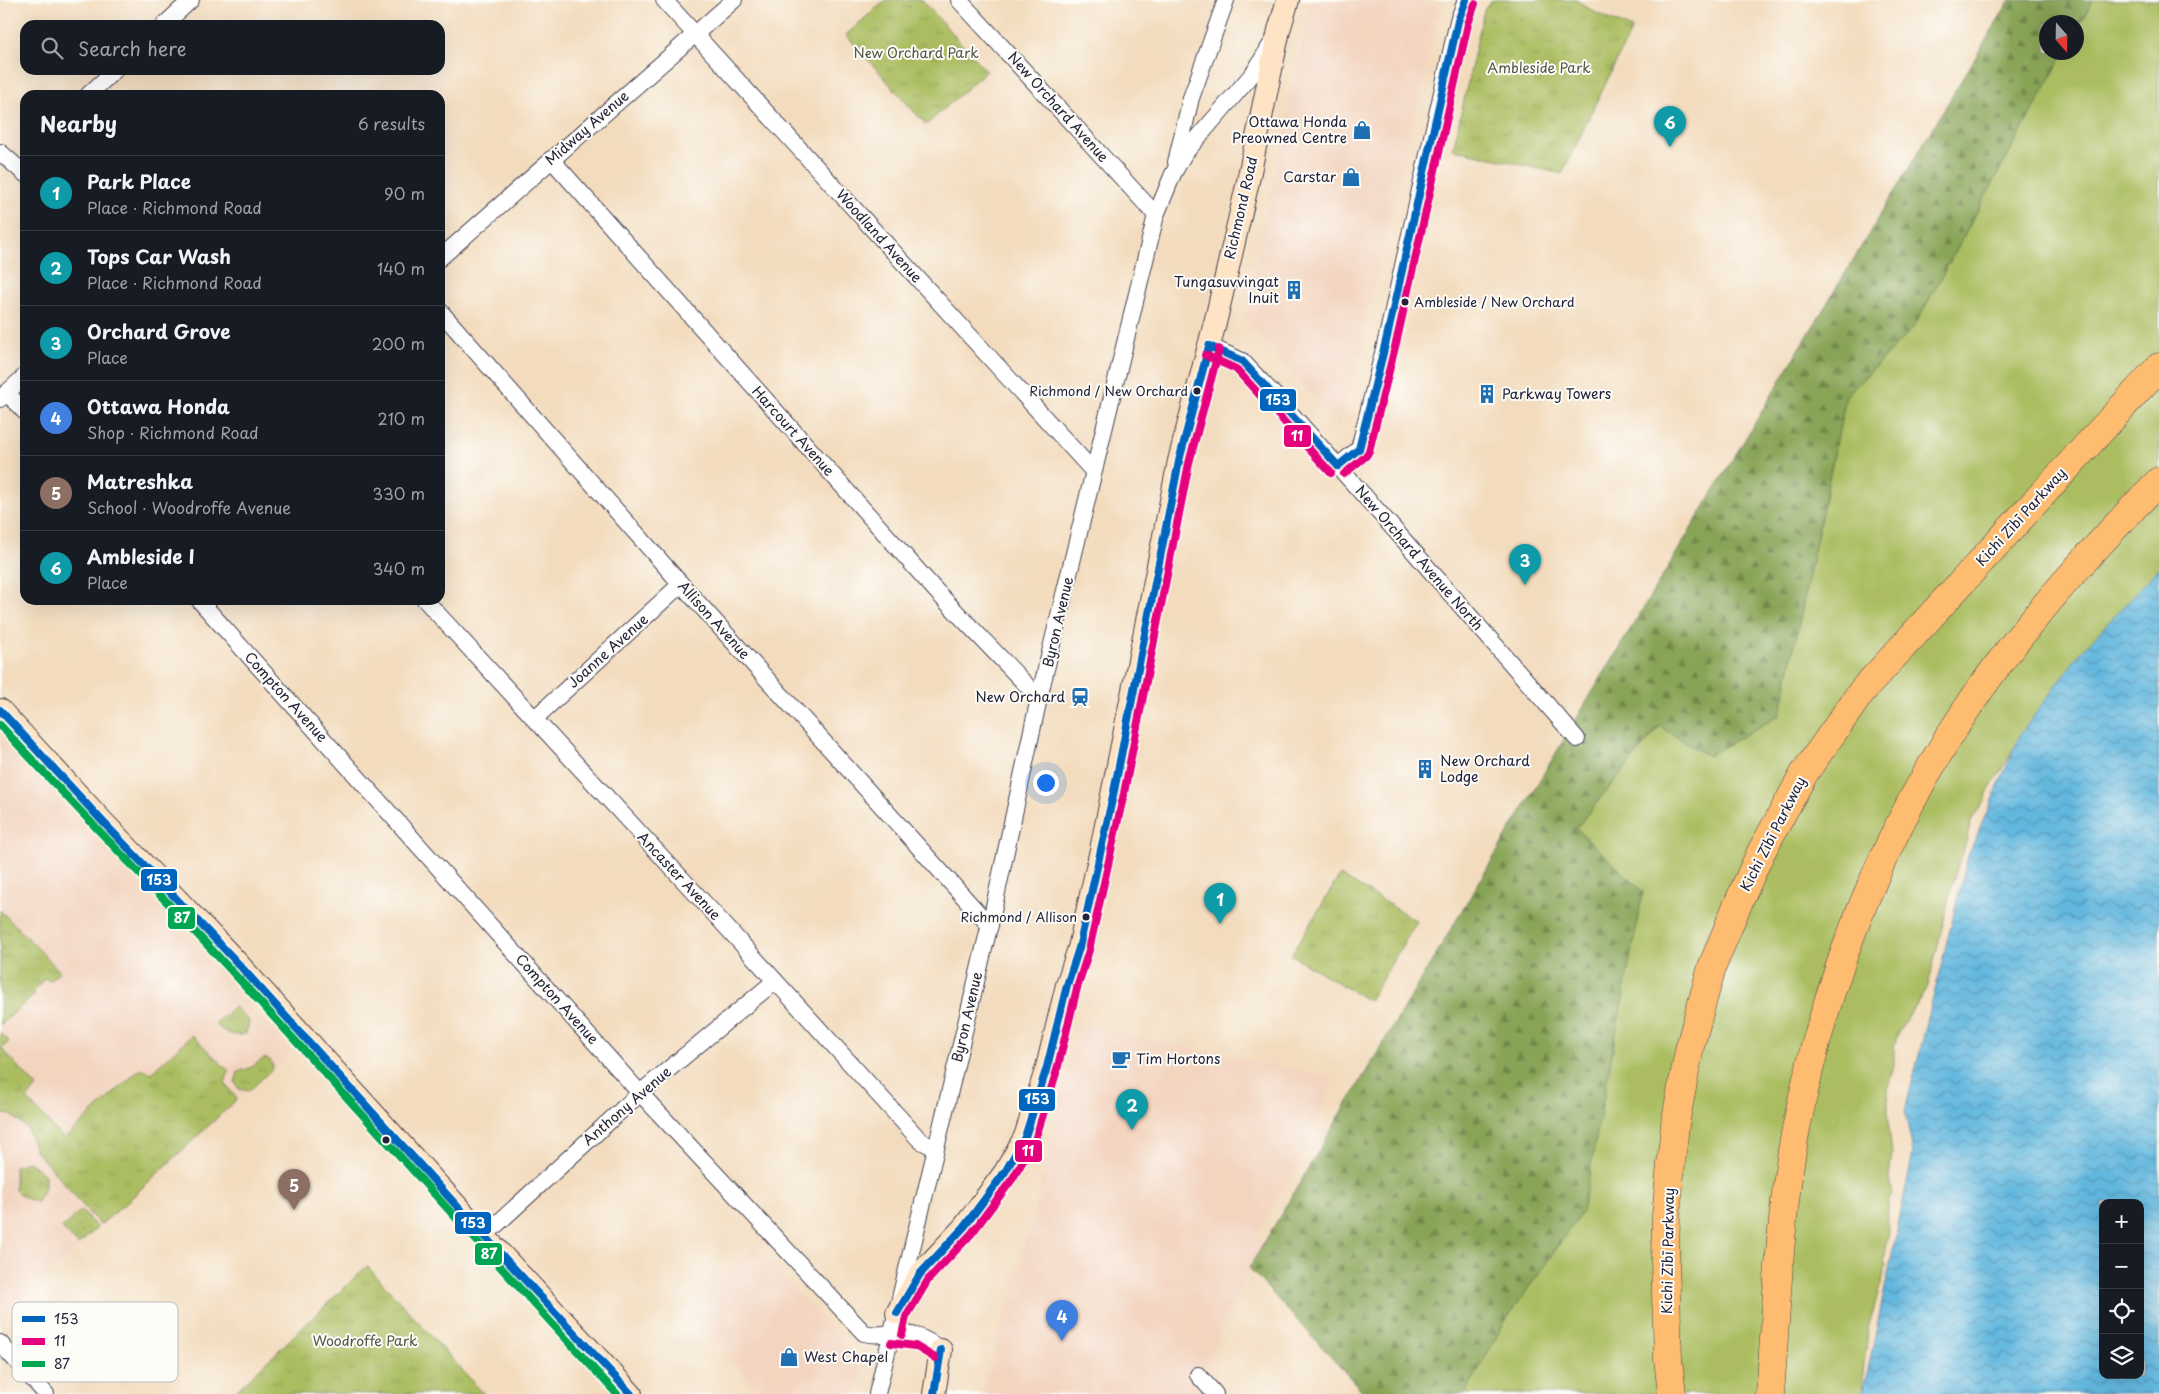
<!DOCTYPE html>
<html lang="en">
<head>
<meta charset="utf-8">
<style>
  :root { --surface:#171b24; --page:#20242c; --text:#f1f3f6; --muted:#9ea1a6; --line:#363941; --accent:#1f6fb2 }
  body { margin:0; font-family:"Playpen Sans",sans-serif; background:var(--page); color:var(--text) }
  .controls { position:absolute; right:15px; bottom:15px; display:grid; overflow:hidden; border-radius:10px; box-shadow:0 5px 20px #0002 }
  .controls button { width:45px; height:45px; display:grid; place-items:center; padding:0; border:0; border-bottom:1px solid var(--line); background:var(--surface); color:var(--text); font:25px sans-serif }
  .compass { position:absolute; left:2039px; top:15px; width:45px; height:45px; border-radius:50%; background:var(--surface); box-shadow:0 5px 20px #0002; rotate:160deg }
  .you { position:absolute; left:1045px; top:782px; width:18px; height:18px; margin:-12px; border:4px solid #fff; border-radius:50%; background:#1a73e8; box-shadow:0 0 0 8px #1a73e833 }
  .badge { display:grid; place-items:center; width:32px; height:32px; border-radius:50%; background:var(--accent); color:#fff; font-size:16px; font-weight:700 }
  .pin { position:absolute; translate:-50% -41px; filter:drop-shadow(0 1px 2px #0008) }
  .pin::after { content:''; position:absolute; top:26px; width:18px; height:15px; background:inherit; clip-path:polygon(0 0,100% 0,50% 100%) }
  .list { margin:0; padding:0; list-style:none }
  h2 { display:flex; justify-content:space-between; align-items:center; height:65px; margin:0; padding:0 20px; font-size:21px }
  h2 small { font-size:16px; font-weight:400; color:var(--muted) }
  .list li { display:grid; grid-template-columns:32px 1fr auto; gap:15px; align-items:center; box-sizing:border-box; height:75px; padding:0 20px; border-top:1px solid var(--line) }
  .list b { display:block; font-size:19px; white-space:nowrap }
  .list p { margin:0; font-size:16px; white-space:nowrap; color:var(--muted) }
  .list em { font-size:16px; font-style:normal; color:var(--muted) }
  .icon { flex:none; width:28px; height:28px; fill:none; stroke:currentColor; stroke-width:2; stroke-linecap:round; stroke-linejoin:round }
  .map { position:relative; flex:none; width:2159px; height:1394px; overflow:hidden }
  .search { position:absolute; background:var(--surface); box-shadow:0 5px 20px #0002; left:20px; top:20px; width:425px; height:55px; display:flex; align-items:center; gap:12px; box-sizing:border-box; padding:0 18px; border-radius:15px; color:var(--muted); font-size:19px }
  .panel { position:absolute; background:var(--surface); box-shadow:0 5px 20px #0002; left:20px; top:90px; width:425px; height:515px; border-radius:15px }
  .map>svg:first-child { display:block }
  .built { fill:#f3d4bf }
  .grass { fill:#abbd61; stroke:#66704e }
  .forest { fill:url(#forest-firs); stroke:#556349 }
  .park { fill:url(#park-tufts); stroke:#66704e }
  .garden { fill:url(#garden-dots); stroke:#66704e }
  .water { fill:url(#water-waves); stroke:#426c8c; fill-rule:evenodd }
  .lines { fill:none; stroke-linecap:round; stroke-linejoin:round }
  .minor-casing { stroke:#413e4f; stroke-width:18 }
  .secondary-casing { stroke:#413e4f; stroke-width:24 }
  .trunk-casing { stroke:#413e4f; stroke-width:29 }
  .minor { stroke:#fff; stroke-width:16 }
  .secondary { stroke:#fee4c5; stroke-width:22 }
  .trunk { stroke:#fdbc6f; stroke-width:28 }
  .bus-1-casing { stroke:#fdfcf7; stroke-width:11 }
  .bus-2-casing { stroke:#fdfcf7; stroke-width:11 }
  .bus-3-casing { stroke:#fdfcf7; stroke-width:11 }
  .bus-1 { stroke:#0065bd; stroke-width:8 }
  .bus-2 { stroke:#e5007d; stroke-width:8 }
  .bus-3 { stroke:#00a651; stroke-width:8 }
  .bus-dot { fill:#22223b; stroke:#fdfcf7; stroke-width:2 }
  .labels { text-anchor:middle; stroke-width:4; stroke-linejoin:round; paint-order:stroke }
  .bus-label { font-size:13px; fill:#22223b; stroke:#fdfcf7; text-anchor:end }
  .park-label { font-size:14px; fill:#525848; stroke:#fdfcf7 }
  .street-label { font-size:14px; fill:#22223b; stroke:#fdfcf7 }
  .poi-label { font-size:14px; fill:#22223b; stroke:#fdfcf7; text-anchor:end }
  .key { fill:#fdfcf7; stroke:#bbbbbf; stroke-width:1 }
  .key-label { font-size:14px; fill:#22223b }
  .line-badge { stroke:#fdfcf7; stroke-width:2 }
  .badge-label { font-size:14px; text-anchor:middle; font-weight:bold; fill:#fff }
</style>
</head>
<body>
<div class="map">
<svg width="2159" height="1394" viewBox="0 0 2159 1394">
  <defs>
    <pattern id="forest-firs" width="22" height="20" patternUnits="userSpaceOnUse" patternTransform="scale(1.25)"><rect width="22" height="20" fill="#88a457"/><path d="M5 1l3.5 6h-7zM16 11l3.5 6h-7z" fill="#6f8549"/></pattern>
    <pattern id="park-tufts" width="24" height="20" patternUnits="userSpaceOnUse" patternTransform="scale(1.25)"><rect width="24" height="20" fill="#abbd61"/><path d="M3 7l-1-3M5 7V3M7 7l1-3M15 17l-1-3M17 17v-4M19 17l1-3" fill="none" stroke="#93a255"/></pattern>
    <pattern id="garden-dots" width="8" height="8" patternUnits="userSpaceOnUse" patternTransform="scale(1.25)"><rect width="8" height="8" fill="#abbd61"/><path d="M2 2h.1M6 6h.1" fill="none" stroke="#93a255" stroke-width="1.8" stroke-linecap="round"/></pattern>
    <pattern id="water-waves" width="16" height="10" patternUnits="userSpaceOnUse" patternTransform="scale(1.25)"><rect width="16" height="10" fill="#62b7de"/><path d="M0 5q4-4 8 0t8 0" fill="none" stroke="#5094b5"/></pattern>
  </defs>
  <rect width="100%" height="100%" fill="#fdfcf7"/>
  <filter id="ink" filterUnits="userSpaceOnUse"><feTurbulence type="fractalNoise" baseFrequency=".02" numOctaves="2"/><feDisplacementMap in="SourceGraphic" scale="10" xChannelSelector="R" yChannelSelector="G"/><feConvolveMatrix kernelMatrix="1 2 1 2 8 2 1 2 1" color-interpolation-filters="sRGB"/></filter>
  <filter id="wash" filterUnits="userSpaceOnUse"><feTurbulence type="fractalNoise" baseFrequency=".0096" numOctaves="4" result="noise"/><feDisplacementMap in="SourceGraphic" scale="20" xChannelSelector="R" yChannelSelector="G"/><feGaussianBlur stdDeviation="1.12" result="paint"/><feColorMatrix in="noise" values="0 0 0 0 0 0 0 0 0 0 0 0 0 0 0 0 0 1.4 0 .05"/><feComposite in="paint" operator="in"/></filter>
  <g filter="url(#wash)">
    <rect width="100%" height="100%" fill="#f3dcbe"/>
    <!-- built -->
    <g class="built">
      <path d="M1311,0H1408L1440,8L1340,428L1244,319Z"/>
      <path d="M0,734L292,1052L8,1312L0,1303Z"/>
      <path d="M1077,1024L1334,1078L1298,1165L1256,1235L1266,1239L1249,1268L1193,1394H982L1042,1182Z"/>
      <path d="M755,1246L864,1365L855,1394H762L687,1309Z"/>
    </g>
    <!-- grass -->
    <path class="grass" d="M2093,0H2159V572L2031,722L1989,790L1984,802L1972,819L1962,856L1956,870L1928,986L1898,1032L1894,1047V1065L1888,1087V1120L1892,1153L1889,1179L1892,1194L1888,1203V1236L1884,1260L1886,1267L1869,1325L1863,1373L1864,1394H1465L1504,1323L1643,892L1576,828L1660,726L1780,715L1846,396L1914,327L2064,53L2076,52L2077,29Z"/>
    <!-- forest -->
    <path class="forest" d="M2010,0H2093L2077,29L2076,22H2046V52L2064,53L1914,327L1846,396L1780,715L1708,756L1659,726L1576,828L1643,892L1582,1212L1504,1323L1465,1394H1365L1249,1268L1581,711Z"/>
    <!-- park -->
    <g class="park">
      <path d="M885,0H922L986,71L926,125L846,35Z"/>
      <path d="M1492,0H1576L1596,13L1632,29L1562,174L1453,149L1484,10Z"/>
      <path d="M1340,875L1417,921L1369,1001L1291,955Z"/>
      <path d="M0,910L60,971L49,981L45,978L33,991L35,994L0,1025Z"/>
      <path d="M234,1007L249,1021L246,1034C233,1037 225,1033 215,1024Z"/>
      <path d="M0,1032L9,1041L2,1049L37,1087L27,1099L64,1139L141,1068L151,1073L192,1035L229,1071L225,1083L237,1099L126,1203L100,1225L35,1150L27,1128L11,1115L0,1113Z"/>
      <path d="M264,1058L270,1060L273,1066L272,1069L249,1091L239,1089L235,1082L238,1072L252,1067Z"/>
      <path d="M29,1162L45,1175V1188L37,1202L24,1198L15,1190V1166Z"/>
      <path d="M367,1266L484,1394H233Z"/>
    </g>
    <!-- garden -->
    <path class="garden" d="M81,1210L97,1228L78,1245L62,1228Z"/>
    <!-- water -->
    <path class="water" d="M2159,568V1394H1863L1913,1153L1905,1111L1968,856L2020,735L2080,653ZM2103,1203H2140V1375H2103Z"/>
  </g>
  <g filter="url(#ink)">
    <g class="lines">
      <!-- minor casing -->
      <g class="minor-casing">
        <g id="minor">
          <path d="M664,0L1093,471"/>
          <path d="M959,0L1156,215"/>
          <path d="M164,25L191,0"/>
          <path d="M88,95L115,70"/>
          <path d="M0,152L25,174"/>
          <path d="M551,159L937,592L1039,698"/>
          <path d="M1176,162L1191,98L1226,0"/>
          <path d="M440,258L734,0"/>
          <path d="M440,311L681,584L990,926"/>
          <path d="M1209,346L1242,361L1277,398L1401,537L1577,739"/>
          <path d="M7,393L25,412"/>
          <path d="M0,399L25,376"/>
          <path d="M1338,466L1359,449L1387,337L1458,21L1466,0"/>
          <path d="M199,600L640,1093L864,1333C874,1336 882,1334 892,1333C912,1332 925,1338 941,1350"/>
          <path d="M425,600L719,919L917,1137L921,1141L935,1148"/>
          <path d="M534,719L681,584"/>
          <path d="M484,1236L640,1093L775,981"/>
          <path d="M0,1343L46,1394"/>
          <path d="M1198,1375L1215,1394"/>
          <path d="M877,1394L993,911L1039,698L1156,215L1173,174L1184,154L1255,71L1272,43"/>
        </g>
      </g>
      <!-- secondary casing -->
      <g class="secondary-casing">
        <g id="secondary">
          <path d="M0,710L103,822L232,957L484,1236L631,1394"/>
          <path d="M897,1313L920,1274L964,1227L1005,1172L1025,1137L1047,1067L1067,985L1079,948L1101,850L1179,461L1217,315L1247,186L1279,30L1288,0"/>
          <path d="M934,1394L941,1350"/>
        </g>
      </g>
      <!-- trunk casing -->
      <g class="trunk-casing">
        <g id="trunk">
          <path d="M1672,1394L1668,1359L1665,1260L1666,1215L1675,1124L1690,1046L1712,967L1736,908L1761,852L1805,772L1862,691L2159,367"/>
          <path d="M1770,1394C1777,1307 1779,1219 1795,1134C1825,977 1887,822 1979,691C2032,615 2095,547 2159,481"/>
        </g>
      </g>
      <!-- minor -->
      <use href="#minor" class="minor"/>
      <!-- secondary -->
      <use href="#secondary" class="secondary"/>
      <!-- trunk -->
      <use href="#trunk" class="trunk"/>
      <!-- bus-1 casing -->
      <g class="bus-1-casing">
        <g id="bus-1">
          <path d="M1209,346L1242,361L1338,466"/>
          <path d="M1338,466L1359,449L1387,337L1458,21L1466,0"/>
          <path d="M0,710L103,822L232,957L484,1236L631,1394"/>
          <path d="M897,1313L920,1274L964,1227L1005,1172L1025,1137L1047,1067L1067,985L1079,948L1114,791L1179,461L1209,346"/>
          <path d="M934,1394L941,1350"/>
        </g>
      </g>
      <!-- bus-2 casing -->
      <g class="bus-2-casing">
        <g id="bus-2">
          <path d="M1205,355L1236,369L1331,473"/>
          <path d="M1344,474L1366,456L1369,451L1397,339L1468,24L1475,4"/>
          <path d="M902,1335L906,1317L928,1280L972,1233L1013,1178L1035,1140L1057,1070L1077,988L1089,950L1124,793L1189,463L1219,349"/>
          <path d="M891,1343L915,1346L935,1358"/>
        </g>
      </g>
      <!-- bus-3 casing -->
      <g class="bus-3-casing">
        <path id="bus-3" d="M0,725C74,806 151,884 226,965C357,1107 485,1252 617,1394"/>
      </g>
      <!-- bus-1 -->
      <use href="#bus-1" class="bus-1"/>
      <!-- bus-2 -->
      <use href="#bus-2" class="bus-2"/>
      <!-- bus-3 -->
      <use href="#bus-3" class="bus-3"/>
    </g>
  </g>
  <!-- icons -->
  <defs>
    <g id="shop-bare" transform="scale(1.5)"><path d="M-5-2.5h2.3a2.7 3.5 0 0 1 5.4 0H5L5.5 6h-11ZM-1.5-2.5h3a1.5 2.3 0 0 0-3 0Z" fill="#1f6fb2" stroke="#fdfcf7" stroke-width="2.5" paint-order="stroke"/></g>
    <g id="building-bare" transform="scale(1.5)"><path d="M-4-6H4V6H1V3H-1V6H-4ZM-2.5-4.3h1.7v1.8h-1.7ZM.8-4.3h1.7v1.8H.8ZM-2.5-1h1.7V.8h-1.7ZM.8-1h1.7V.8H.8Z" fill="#1f6fb2" stroke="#fdfcf7" stroke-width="2.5" paint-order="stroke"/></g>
    <g id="station-bare" transform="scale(1.5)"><path d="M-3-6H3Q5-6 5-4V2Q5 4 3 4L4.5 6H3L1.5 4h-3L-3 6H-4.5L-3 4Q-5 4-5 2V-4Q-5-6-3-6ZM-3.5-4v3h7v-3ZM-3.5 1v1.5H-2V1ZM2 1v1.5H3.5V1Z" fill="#1f6fb2" stroke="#fdfcf7" stroke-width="2.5" paint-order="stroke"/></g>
    <g id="cafe-bare" transform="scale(1.5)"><path d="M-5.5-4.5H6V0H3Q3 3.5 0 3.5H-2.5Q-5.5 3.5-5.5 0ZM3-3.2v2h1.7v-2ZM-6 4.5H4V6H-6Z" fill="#1f6fb2" stroke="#fdfcf7" stroke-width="2.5" paint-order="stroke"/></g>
  </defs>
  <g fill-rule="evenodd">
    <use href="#shop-bare" x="1362" y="130"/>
    <use href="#shop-bare" x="1351" y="177"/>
    <use href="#building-bare" x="1294" y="290"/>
    <use href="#building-bare" x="1487" y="394"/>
    <use href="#station-bare" x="1080" y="697"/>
    <use href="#building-bare" x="1425" y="769"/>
    <use href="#cafe-bare" x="1121" y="1059"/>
    <use href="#shop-bare" x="789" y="1357"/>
  </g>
  <!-- markers -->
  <g class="bus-dot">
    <circle cx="1405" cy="302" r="4.5"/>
    <circle cx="1197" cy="391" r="4.5"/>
    <circle cx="1086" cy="917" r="4.5"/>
    <circle cx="386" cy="1140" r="4.5"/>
  </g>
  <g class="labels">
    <!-- bus labels -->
    <g class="bus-label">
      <text x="1414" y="307" text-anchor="start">Ambleside / New Orchard</text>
      <text x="1188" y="396">Richmond / New Orchard</text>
      <text x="1077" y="922">Richmond / Allison</text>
    </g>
    <!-- park labels -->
    <g class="park-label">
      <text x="916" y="58">New Orchard Park</text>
      <text x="1539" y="73">Ambleside Park</text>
      <text x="365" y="1346">Woodroffe Park</text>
    </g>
    <!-- street labels -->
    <g class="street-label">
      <text transform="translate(1058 107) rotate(48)" y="5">New Orchard Avenue</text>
      <text transform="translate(587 128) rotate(-41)" y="5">Midway Avenue</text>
      <text transform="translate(1241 208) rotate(-77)" y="5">Richmond Road</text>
      <text transform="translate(879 236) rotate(48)" y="5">Woodland Avenue</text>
      <text transform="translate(793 431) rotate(48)" y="5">Harcourt Avenue</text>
      <text transform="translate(2021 517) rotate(-48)" y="5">Kichi Zībī Parkway</text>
      <text transform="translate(1419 558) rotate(49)" y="5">New Orchard Avenue North</text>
      <text transform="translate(714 620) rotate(48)" y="5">Allison Avenue</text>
      <text transform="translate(1058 622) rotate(-77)" y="5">Byron Avenue</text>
      <text transform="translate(608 651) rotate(-42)" y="5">Joanne Avenue</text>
      <text transform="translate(286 697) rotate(48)" y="5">Compton Avenue</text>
      <text transform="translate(1773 834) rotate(-63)" y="5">Kichi Zībī Parkway</text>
      <text transform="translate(679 876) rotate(47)" y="5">Ancaster Avenue</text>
      <text transform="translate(557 999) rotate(48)" y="5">Compton Avenue</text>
      <text transform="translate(967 1017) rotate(-77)" y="5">Byron Avenue</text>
      <text transform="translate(627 1106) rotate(-41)" y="5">Anthony Avenue</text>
      <text transform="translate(1668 1251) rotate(-89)" y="5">Kichi Zībī Parkway</text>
    </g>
    <!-- poi labels -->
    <g class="poi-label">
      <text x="1347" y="127">Ottawa Honda<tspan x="1347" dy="16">Preowned Centre</tspan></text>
      <text x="1336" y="182">Carstar</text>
      <text x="1279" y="287">Tungasuvvingat<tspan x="1279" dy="16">Inuit</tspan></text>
      <text x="1502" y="399" text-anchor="start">Parkway Towers</text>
      <text x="1065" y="702">New Orchard</text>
      <text x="1440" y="766" text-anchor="start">New Orchard<tspan x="1440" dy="16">Lodge</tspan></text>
      <text x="1136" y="1064" text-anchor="start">Tim Hortons</text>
      <text x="804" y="1362" text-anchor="start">West Chapel</text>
    </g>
  </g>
  <!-- legend -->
  <rect x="12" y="1302" width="166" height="80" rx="8" class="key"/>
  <rect x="22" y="1316" width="23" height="6" fill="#0065bd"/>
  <rect x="22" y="1338" width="23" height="7" fill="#e5007d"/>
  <rect x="22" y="1361" width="23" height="6" fill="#00a651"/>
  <g class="key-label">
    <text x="54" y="1324">153</text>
    <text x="54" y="1346">11</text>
    <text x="54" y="1369">87</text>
  </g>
  <g class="line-badge">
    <rect x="1259" y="388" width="38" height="24" rx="5" fill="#0065bd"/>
    <rect x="1283" y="424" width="29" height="24" rx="5" fill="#e5007d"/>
    <rect x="140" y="868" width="38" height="24" rx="5" fill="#0065bd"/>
    <rect x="167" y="906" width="29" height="24" rx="5" fill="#00a651"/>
    <rect x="1018" y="1088" width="38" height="24" rx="5" fill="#0065bd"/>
    <rect x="1014" y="1139" width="29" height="24" rx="5" fill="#e5007d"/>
    <rect x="454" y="1211" width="38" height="24" rx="5" fill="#0065bd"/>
    <rect x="474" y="1242" width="29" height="24" rx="5" fill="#00a651"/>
  </g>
  <g class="badge-label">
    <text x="1278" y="405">153</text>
    <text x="1297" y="441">11</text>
    <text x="159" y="885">153</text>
    <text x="182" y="923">87</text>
    <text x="1037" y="1104">153</text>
    <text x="1028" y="1156">11</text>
    <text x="473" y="1228">153</text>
    <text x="489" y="1259">87</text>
  </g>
</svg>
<div class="controls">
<button>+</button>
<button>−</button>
<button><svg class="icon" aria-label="locate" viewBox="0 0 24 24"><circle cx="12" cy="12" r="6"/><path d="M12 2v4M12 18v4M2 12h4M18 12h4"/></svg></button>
<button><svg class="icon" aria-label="layers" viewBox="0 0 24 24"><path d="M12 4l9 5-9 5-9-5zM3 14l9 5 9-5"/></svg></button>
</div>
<svg class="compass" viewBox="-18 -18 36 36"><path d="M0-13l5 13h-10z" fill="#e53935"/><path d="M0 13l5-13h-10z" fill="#9ea1a6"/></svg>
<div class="you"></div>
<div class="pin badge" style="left:1220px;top:924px;background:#0f9aa8">1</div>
<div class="pin badge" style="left:1132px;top:1130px;background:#0f9aa8">2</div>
<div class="pin badge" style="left:1525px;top:585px;background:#0f9aa8">3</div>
<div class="pin badge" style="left:1062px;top:1341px;background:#3f7fe0">4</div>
<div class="pin badge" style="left:294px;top:1210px;background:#8d6e63">5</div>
<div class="pin badge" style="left:1670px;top:147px;background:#0f9aa8">6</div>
<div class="search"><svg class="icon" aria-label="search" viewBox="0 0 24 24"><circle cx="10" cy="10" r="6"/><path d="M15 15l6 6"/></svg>Search here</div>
<section class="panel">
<h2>Nearby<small>6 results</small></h2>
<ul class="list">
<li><span class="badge" style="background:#0f9aa8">1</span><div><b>Park Place</b><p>Place · Richmond Road</p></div><em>90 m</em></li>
<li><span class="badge" style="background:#0f9aa8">2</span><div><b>Tops Car Wash</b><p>Place · Richmond Road</p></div><em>140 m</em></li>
<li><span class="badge" style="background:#0f9aa8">3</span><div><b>Orchard Grove</b><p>Place</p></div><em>200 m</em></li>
<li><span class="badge" style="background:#3f7fe0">4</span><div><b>Ottawa Honda</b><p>Shop · Richmond Road</p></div><em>210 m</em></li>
<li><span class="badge" style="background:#8d6e63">5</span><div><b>Matreshka</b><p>School · Woodroffe Avenue</p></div><em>330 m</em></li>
<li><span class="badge" style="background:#0f9aa8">6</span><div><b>Ambleside I</b><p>Place</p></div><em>340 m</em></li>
</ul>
</section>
</div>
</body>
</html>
